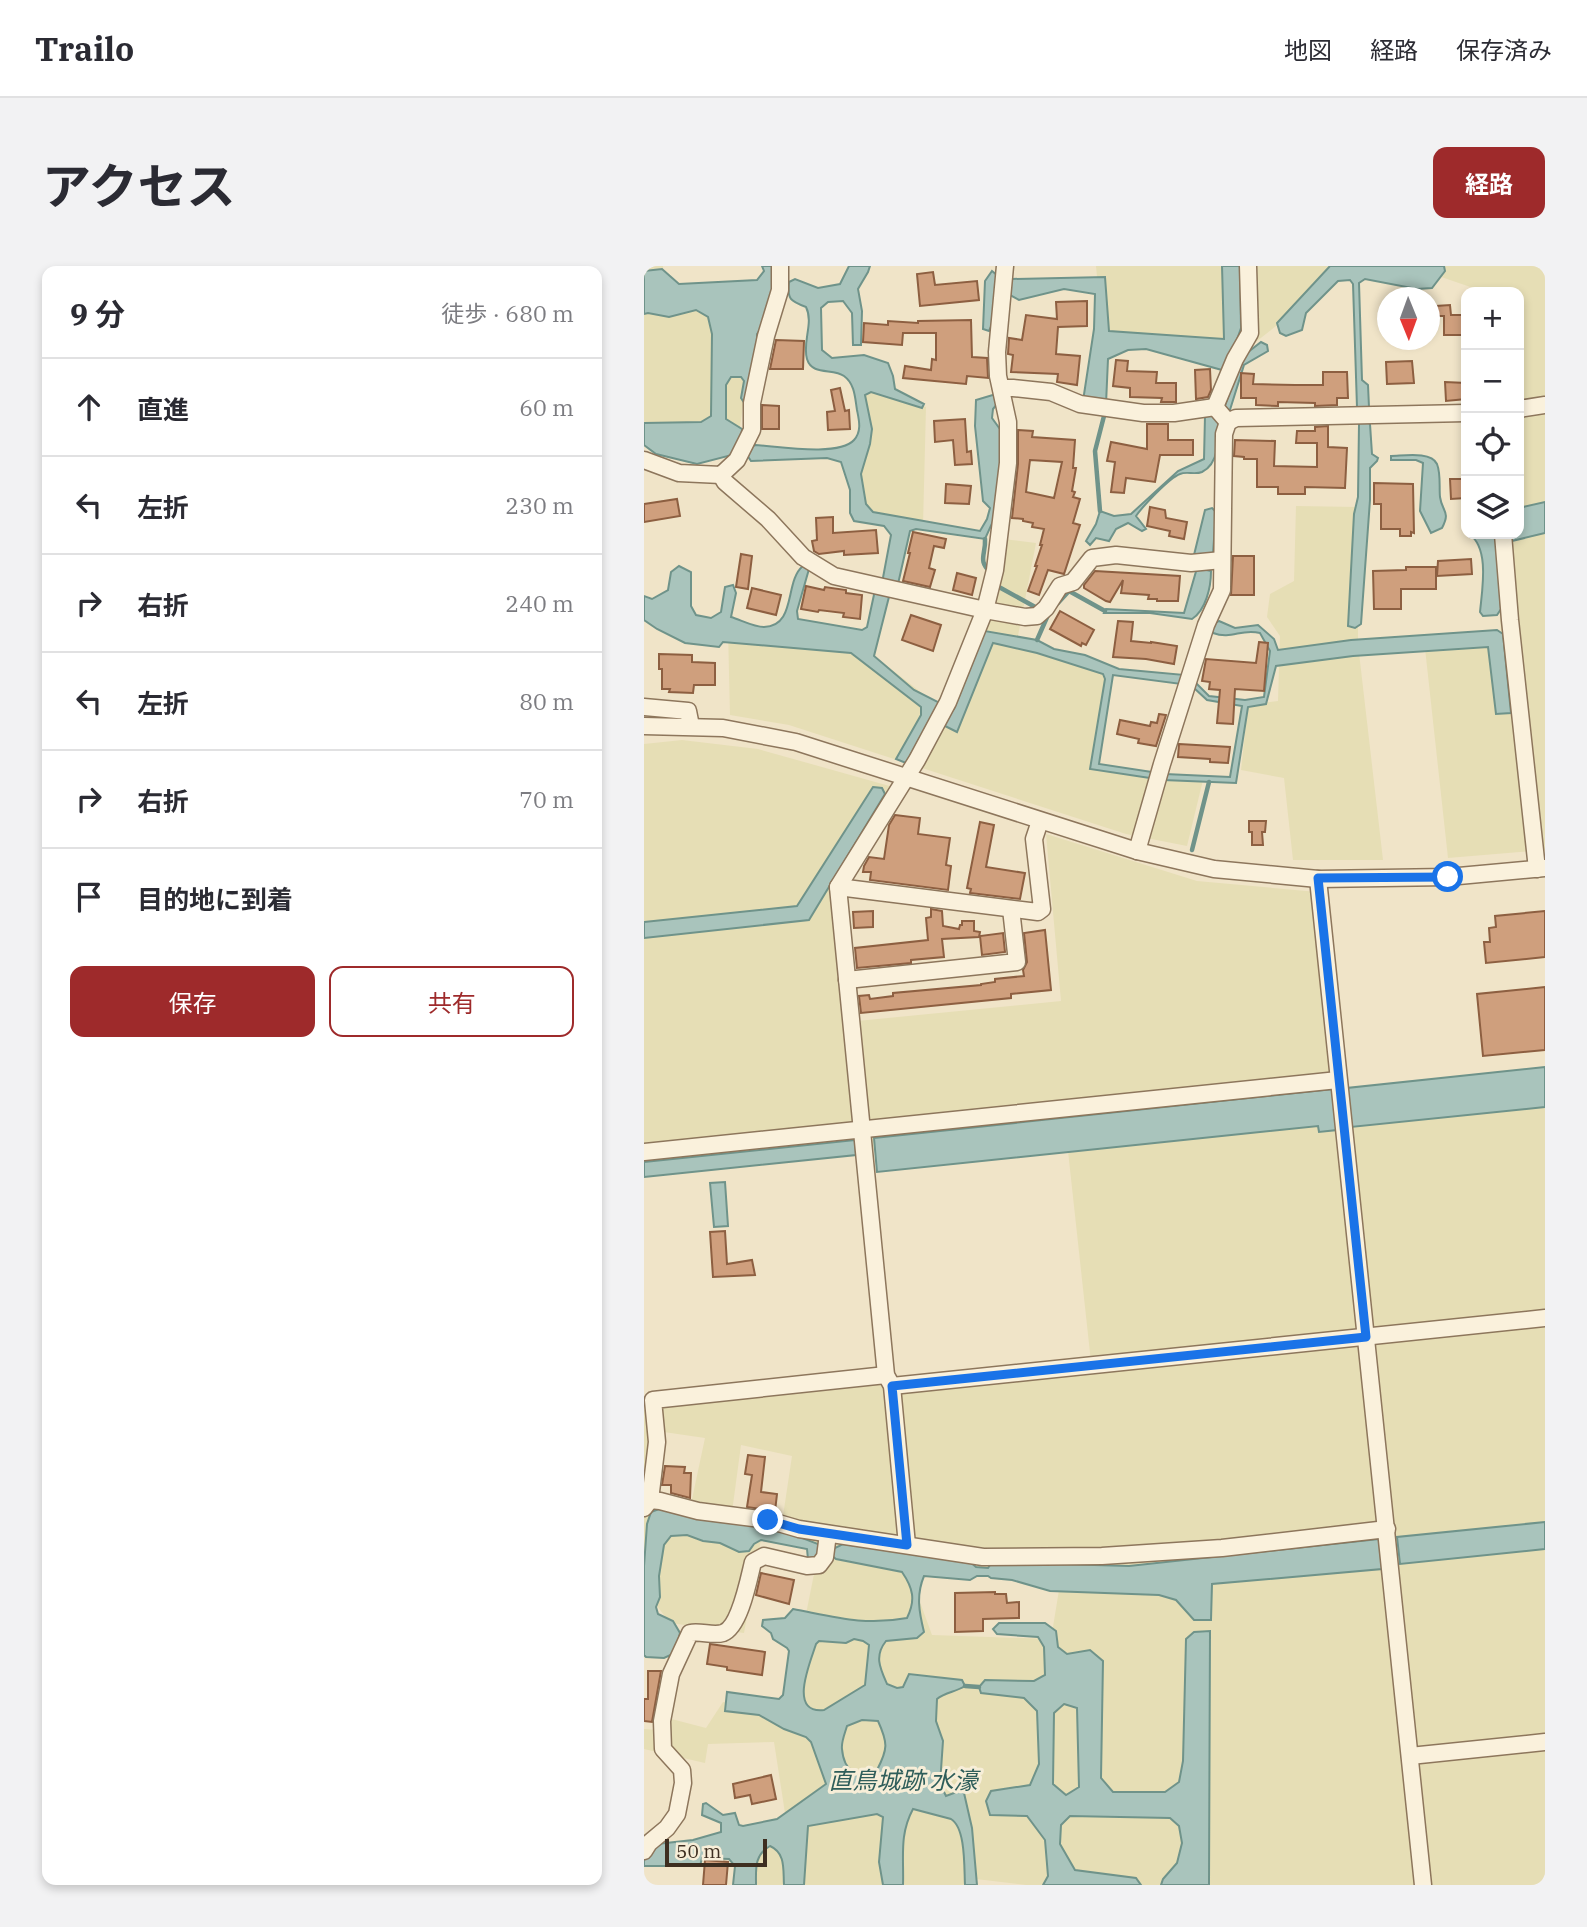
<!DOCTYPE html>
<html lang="ja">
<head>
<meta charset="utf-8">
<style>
  :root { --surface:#fff; --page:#f2f2f3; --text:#2b2b33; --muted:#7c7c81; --line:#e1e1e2; --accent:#9e2a2b }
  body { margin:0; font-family:"IBM Plex Serif","Noto Sans JP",serif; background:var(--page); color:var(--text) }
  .controls { position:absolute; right:21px; top:21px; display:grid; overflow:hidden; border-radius:14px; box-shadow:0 4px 10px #0003 }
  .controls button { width:63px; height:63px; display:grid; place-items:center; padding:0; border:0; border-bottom:2px solid var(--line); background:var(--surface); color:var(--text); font:35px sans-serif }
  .compass { position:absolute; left:733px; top:21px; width:63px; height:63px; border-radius:50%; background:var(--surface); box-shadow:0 4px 10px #0003; rotate:179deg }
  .scale { position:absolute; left:21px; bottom:18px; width:102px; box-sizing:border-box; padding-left:7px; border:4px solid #3d2e20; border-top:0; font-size:19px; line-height:24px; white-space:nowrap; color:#3d2e20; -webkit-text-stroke:5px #f7eed8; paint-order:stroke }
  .stop { position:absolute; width:21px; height:21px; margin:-16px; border:5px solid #1a73e8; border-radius:50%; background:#fff }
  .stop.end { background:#1a73e8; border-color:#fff; box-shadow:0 2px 7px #0008 }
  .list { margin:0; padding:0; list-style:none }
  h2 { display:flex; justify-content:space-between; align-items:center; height:91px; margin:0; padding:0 28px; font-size:30px }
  h2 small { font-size:23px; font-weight:400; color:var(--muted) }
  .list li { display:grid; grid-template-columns:46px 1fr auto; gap:21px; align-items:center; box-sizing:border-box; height:98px; padding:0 28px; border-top:2px solid var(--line) }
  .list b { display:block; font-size:26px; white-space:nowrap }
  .list em { font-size:23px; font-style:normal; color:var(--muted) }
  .actions { display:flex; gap:14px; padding:21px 28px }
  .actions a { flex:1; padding:16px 0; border:2px solid var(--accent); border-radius:14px; text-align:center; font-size:24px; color:var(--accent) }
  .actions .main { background:var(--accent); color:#fff }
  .icon { flex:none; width:38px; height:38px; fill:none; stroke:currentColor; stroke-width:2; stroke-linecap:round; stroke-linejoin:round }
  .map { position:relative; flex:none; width:901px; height:1619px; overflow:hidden; border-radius:14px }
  header { display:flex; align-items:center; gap:42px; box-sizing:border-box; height:98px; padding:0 35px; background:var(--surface); border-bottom:2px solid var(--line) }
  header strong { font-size:33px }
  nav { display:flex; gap:38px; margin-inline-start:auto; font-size:24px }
  .intro { display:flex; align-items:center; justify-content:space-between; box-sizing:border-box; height:168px; padding:0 42px }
  h1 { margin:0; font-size:49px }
  .button { padding:18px 32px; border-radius:14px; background:var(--accent); color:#fff; font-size:24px; font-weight:700 }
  main { display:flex; gap:42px; padding:0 42px }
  aside { flex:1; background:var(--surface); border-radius:14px; box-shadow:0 4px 10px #0003 }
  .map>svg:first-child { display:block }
  .farmland { fill:#e6deb5; fill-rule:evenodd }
  .water { fill:#a9c4bc; stroke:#6f938a; stroke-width:2; fill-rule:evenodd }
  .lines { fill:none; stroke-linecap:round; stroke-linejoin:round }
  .stream { stroke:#6f938a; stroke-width:4.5 }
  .building { fill:#cf9f7d; stroke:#8d5f41; stroke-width:2; fill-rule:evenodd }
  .minor-casing { stroke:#8d765c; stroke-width:19 }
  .minor { stroke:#faf1dc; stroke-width:16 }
  .route { stroke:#1a73e8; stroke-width:9 }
  .labels { text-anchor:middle; stroke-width:6; stroke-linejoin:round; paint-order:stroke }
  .water-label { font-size:24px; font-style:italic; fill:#2f5d5a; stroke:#f7eed8 }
</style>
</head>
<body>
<header>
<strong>Trailo</strong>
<nav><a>地図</a><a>経路</a><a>保存済み</a></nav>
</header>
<div class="intro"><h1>アクセス</h1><a class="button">経路</a></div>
<main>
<aside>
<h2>9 分<small>徒歩 · 680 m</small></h2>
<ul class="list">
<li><svg class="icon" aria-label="ahead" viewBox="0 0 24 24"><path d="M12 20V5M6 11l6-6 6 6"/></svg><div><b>直進</b></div><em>60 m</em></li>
<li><svg class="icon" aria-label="left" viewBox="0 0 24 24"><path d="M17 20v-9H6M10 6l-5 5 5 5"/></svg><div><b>左折</b></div><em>230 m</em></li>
<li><svg class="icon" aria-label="right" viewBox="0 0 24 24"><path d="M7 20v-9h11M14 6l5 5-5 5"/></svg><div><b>右折</b></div><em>240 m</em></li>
<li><svg class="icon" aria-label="left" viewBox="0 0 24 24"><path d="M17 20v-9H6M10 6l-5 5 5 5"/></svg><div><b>左折</b></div><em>80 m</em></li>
<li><svg class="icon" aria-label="right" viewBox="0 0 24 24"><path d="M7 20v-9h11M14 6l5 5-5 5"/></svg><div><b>右折</b></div><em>70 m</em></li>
<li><svg class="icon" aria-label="arrive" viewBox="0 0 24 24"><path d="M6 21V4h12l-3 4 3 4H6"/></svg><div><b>目的地に到着</b></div></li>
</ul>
<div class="actions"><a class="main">保存</a><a>共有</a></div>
</aside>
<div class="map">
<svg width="901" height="1619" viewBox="0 0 901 1619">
  <rect width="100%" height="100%" fill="#f0e4c8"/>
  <!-- farmland -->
  <g class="farmland">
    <path d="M0,0H19L21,26L115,27L95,168L0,163Z"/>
    <path d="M452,0H901V584L804,592L780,373L857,367L851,268H875V26H841L774,3L707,1L599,86L459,74Z"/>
    <path d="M218,117L282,141L279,260L216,244L205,189L221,166Z"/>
    <path d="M652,240L714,241V378L739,594H649L640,512L597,504L604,439L634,435L636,370L623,351L626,328L650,315Z"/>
    <path d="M359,273L392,277L373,375L465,400L451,500L559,514L543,580L482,568L145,459L86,449L84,364L220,382L314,455L344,360Z"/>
    <path d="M38,474L114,483L249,521L188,622L203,756L417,735L402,568L553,615L684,627L702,835L901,816V1619H382L332,1613L331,1619H96L103,1575L143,1560L130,1476L64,1478L61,1497L0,1483V1463L13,1464L16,1450L62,1462L79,1436L148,1446L160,1358L176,1278L136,1270L148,1190L97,1179L86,1261L118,1268L100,1367L26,1357L4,1328H0V1244L44,1252L61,1172L13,1165L0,1242V1144L447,1096L424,885L232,884L0,906V478ZM261,1295L416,1318L407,1373L288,1369Z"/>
  </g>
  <!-- water -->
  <g class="water">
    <path d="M118,0H130L132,19L119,60L113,68V90L101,138L97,132L100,115L97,111H87L82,119V153L98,163L97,175L88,189L53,198L12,188L0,179V157L57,156L67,150L68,68L64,51L52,44L25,51L4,47L0,48V5L18,3L35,18L113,14L120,5Z"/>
    <path d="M205,0H226L224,6L214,23L218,45L217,79H209L208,47L199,35L184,36L177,42L178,84L188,92L220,89L244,97L249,110L251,123L280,138L278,142L227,126L221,129L228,163L226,178L217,208L222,238L229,246L336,265L343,253L346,242L339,235L331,160L332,134L352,128L354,137L349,143L348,152L358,166L360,197L350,253L341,273L272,263L266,265L254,318L248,319L230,390L270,424L294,436V443L291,450L287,452L262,497L252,493L277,449V441L207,387L79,376L75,381L41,377L13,363L0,354V330L8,333L24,324L27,306L35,300L47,306V340L52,349L67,352L77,346L81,321L89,319L92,327L87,351C97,354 110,361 120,361C153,360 140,315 159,300L165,303L153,345L154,353L218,364L223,361L231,324L238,317L247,269L240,260L210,255L206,247V224L197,196L183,192L107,195L103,189L105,182L111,179C132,180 195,191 210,174C218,165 215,154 213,144C211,132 211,118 200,110C189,102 168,110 163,93C158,76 170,57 162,41C146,35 143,33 145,16L151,13L174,22L196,18Z"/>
    <path d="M578,0H596L597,62L589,85L599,90L617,76L623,79L624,85L600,99L585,147L575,156C575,172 575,198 558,206C551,209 542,205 536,208C525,212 499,240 492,250L502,263L498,265L484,257L472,263L465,275L452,272L446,279L442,275L452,258L456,245L470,250L487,248L534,205L560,193L561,150L580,142L597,95L586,90L578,104L502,83L484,84L464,93L462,138L439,135L450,63L451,28L420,23L375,34L364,28L367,13L461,11L465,65L580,73Z"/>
    <path d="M686,0H800L801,5L788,22L773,23L721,13L715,17L718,114L724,119L725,141L722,155L726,158L728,188L734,192L733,195L726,202V234L717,358L711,362L704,360L710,248L714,231L715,158L718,154L717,145L713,141L709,18L706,14L694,15L662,47L658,64L642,70L636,67L633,57Z"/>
    <path d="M348,5L354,10V45L345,65L339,63L341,15Z"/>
    <path d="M747,190C759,190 787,185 793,198C797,208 795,221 796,231C798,246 807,245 798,262L787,267L776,245L779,197L772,194H747Z"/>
    <path d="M901,236V267L868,275L867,268H875V242Z"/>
    <path d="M568,242L572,246L569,287L561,291L550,289L561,244Z"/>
    <path d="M825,268H852L857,343L853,349L839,350L836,346C838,324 846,282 825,268Z"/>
    <path d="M553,302L567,305C567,321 562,344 548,353L506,347H460L462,343L540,347Z"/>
    <path d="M575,355L591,362L614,359L630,373L634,384L707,374L853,364L859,368L867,447L852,448L844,381L709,390L632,400L622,438L604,441L592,517L519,514L446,503L461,413L459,408L393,387L349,377L313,466L301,460L300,456L305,444L310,443L341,365L393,374L410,383L441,389L475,403L541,409L537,418L469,409L455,498L521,508L586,511L598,440L563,434L550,422L552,417L565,430L601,434L620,431L626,385L616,367C597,362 588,374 569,367L568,359Z"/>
    <path d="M229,521L238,522L241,528L165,654L0,672V656L153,640Z"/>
    <path d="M901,801V841L707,861L703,822Z"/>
    <path d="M689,823L693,864L675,866L674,860L233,906L230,872Z"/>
    <path d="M211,874L212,889L0,911V896Z"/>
    <path d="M81,916L84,960L70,961L66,917Z"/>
    <path d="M15,1243L58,1253L135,1263L174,1278C183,1287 190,1283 199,1278L324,1294L332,1301L344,1302L348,1296L485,1300L735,1273L738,1303L568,1318L567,1354H550L532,1334L515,1329L406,1325L368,1314L347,1312L344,1310H333L326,1314L280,1310C272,1329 275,1346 280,1366L273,1372L242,1375C230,1390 236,1402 243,1418L253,1422L259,1421L265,1408L318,1414L321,1420C312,1426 301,1426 293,1433L292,1455L299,1475L296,1518L302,1530L318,1524L320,1527L328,1562L333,1619H321C320,1602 322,1562 307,1553L269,1543C255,1569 260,1591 259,1619H239L235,1596L239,1551L233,1548L164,1560L160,1619H140C139,1604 142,1587 126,1580C110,1589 112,1603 112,1619H89L91,1600L85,1593L58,1592L56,1600H0V1594L3,1589L13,1578L49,1574L77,1566V1557L58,1549L59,1538L62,1537L79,1549L91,1547L95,1559L99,1560L133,1553L182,1518L167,1476L162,1471L140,1463L115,1449L81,1445L83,1426L135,1433L139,1429L145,1385L143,1382L129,1373L127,1367L118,1360L119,1354L141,1352L149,1343C191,1351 220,1360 263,1352C272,1334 269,1322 258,1306L192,1293L187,1289L164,1293L163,1283L117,1274L110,1278L105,1285L95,1286L76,1277L59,1275L43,1269L27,1270L20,1279L15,1310L16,1331L12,1341L14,1348L29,1355L36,1367L31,1387L20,1392L2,1391L0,1389V1300L3,1258L7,1246ZM210,1373L219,1375L225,1379L221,1419L180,1444C143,1448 167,1395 172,1378L175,1375L202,1377ZM218,1454L234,1455C244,1477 244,1483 233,1504C213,1512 200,1506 198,1483C197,1476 201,1467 203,1460Z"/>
    <path d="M901,1256V1283L756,1298L753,1271Z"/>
    <path d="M355,1357H401L412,1365L414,1381L423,1388L446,1384L459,1395L457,1512L469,1526H521L535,1516L539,1495L542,1373L550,1366L566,1365L565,1619H517L519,1613L533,1597L538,1577L535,1560L526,1552L426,1550L417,1559L416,1578L431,1604L492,1612L497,1619H399L404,1610L401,1574L383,1550L346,1549L342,1535L347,1525L386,1519L395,1498L393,1445L380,1432L337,1427L335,1421L341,1414L390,1415L401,1409L400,1381L394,1371L353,1368L349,1363ZM420,1438L433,1442L435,1521L422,1529L409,1518L410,1447Z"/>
  </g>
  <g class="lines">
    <!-- stream -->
    <g class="stream">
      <path d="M456,245L451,185L460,150"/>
      <path d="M341,273C342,289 333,294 347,307"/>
      <path d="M355,321L393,342"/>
      <path d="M414,337L425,325L461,345"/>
      <path d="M393,374L404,349"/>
      <path d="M548,584L565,516"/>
      <path d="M321,1420L335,1421"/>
    </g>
  </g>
  <!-- building -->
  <g class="building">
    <path d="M289,6L291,19L333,15L335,34L276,40L273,8Z"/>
    <path d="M443,35V60L414,61L412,88L436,90L433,119L413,116L414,108L367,106L369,89L364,88L365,72L378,74L382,49L413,53L412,36Z"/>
    <path d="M806,39L807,49H822V69H800V50H792V40Z"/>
    <path d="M327,54L328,91L343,92L344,112L323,110L322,118L259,112L261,100L287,104L288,93L292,94V67H259L258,79L219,76L220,57L244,59V55L274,57V55Z"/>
    <path d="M132,74L160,75L159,103H126Z"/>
    <path d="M472,94L484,95L483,105L513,106L512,117H532V136H517L518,132L486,131V122L469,120Z"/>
    <path d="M768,95L770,117L743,118L742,96Z"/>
    <path d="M566,103L567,124L564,131L552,133L551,104Z"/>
    <path d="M679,106H703L704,132H693V139L671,140V137L634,136V140L612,139V132H597V107L610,108L609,118L651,119H679Z"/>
    <path d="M801,116L822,117V133L802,135Z"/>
    <path d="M196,122L201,145L205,144L206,163L184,164L183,146L191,145L187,124Z"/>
    <path d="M118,139L135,140V163H118Z"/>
    <path d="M321,153L323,186L327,185L328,198L311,199L309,174L291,176L290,155Z"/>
    <path d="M503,158H524V174H549V189H516L511,216L482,212L480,227L467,226L471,196L463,195L467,176L503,183Z"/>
    <path d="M684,160V181L703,182L701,222L661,221V228H634V221H613V193H600V191L590,190L591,174L631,175L630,200L673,201V177H652L653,165H671V161Z"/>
    <path d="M374,164L389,165L388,171L431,174L429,202H432L428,225L431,226L429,231L436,233L429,257L436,259L420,308L404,304L395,329L384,325L393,300H391L398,279H396L400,263L388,261L389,257L379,255V253L368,252L374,198ZM386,194L418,196L410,232L382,226Z"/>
    <path d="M806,213H822V232L807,233Z"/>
    <path d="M730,217L769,218L770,267L767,266V270H756V263H737V238H730Z"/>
    <path d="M302,218L327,220L325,238L301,237Z"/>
    <path d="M33,233L36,250L0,256V238Z"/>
    <path d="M506,241L521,244L522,252L543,256L540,273L525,270L526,265L503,260Z"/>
    <path d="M189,251V267L232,264L234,287L200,289V285L175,288L170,285L168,275L173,274L172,252Z"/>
    <path d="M269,266L302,273L300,282L290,280L285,302L291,304L286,321L259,315L266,287H264Z"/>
    <path d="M97,288L108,290L104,323L92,321Z"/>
    <path d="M589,290H610V329H587Z"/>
    <path d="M827,293L828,308L793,310L794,295Z"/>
    <path d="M762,301H792V323H757V343H730L729,305L762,304Z"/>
    <path d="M451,305L536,310L534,335H513V333H504L505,329L477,327L479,314L466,336L462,335L440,322V319Z"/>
    <path d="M313,307L332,312L328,329L309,324Z"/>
    <path d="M162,320L180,324L181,321L202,324V327L218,329L216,353L199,351L200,347L175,344L174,346L157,343Z"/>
    <path d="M108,322L137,329L132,349L103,342Z"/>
    <path d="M416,345L450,364L442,379L438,377L437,380L406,363Z"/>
    <path d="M267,349L297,359L289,385L258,374Z"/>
    <path d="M474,355L489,356L487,375L507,377V376L533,380L530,398L502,393L469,391Z"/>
    <path d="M615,376L624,377L620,425L591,423L589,458L573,457L576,424L565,423L566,416L558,415L562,393L612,397Z"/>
    <path d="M15,388L48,389V396L71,397V419H50L49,427L25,426L26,423H18V403H15Z"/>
    <path d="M515,448L522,449L512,480L494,477L495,473L473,468L476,454L506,460L507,456L513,457Z"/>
    <path d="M535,478L586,481L584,497L566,496V493L534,491Z"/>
    <path d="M251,549L276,552L274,568L306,572L302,599L307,600L304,624L226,614L227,606H219L220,600L225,591L240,593L245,559Z"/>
    <path d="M605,555H622L621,566H618L619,579H608V566H605Z"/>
    <path d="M336,556L350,559L342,601L381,607L376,633L326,627L327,623L323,622Z"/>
    <path d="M287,643L298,645L299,660L315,663L316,659H318V655H330V665L336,666L335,671L298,673L300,691L267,694V697L213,702L211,682L284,674L282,652L287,651Z"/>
    <path d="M229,645V661L210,662L209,646Z"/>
    <path d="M901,645V691L842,697L840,676H846L845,662L852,661L851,650Z"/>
    <path d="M401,664L407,724L367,728V732L217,747L215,730L225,729L226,733L249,730V727L337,719V718L351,716V713L380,710L379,704L383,696L380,667Z"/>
    <path d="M359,667L361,686L338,689L336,670Z"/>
    <path d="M901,721V784L839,790L833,728Z"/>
    <path d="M81,965L83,998L108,994L111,1009L69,1011L66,966Z"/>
    <path d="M104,1189L121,1191L117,1226L133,1228L131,1245L103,1241L108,1209L101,1208Z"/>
    <path d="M21,1200L41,1201L40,1207H47L46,1232L27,1227V1219H18Z"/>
    <path d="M117,1307L150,1314L145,1338L112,1329Z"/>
    <path d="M351,1326V1328H362L363,1337L375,1336V1352L339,1353V1365L311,1366V1327Z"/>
    <path d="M66,1378L121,1386L118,1409L83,1404V1401L63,1398Z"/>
    <path d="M4,1405H17L8,1456L0,1455V1433H4Z"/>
    <path d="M127,1509L132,1533L108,1538L106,1529L91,1532L89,1518Z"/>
    <path d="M61,1594L84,1596L82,1619H59Z"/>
  </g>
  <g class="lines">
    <!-- minor casing -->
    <g class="minor-casing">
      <g id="minor">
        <path d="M357,122H369L407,126L436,138L499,147H530L571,141L584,156L592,152L822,147"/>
        <path d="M571,141L591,93L606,67L604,0"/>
        <path d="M875,143L901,139"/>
        <path d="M0,194L35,207L77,209L93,194L108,164V137L122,70L136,24V0"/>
        <path d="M77,209L81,216L124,253L159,291L190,310L341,344L381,351L393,350L402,342L416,320L429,316L448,292L472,289L547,297L578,294"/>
        <path d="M859,268L866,354L893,603"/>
        <path d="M0,441L44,445L47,460"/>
        <path d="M0,460L79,462L152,476L493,585L570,603L674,613L804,611L901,602"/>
        <path d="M493,585L518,498L562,359L578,324L580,168L584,156"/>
        <path d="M674,613L779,1619"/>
        <path d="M194,621L394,646L398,643L390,573L396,555"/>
        <path d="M203,714L373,696L367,643"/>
        <path d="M0,886L694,814"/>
        <path d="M248,1120L901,1052"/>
        <path d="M6,1234L16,1235L54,1245L124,1254L155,1263L339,1291L458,1290L578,1282L743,1263"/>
        <path d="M0,1242L6,1234L13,1176L9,1134L242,1109"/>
        <path d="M263,1279L248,1120L242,1109L194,621L273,494L304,436L341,344L351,304L364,197V156L354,110L353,86L361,0"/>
        <path d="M766,1490L901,1476"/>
        <path d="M0,1585L5,1577L23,1562L33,1548L39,1517L38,1504L19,1483L18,1455L27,1408L46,1367C57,1365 69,1370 79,1367C96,1361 105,1312 109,1296L120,1290L163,1300L175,1299L181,1291L184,1268"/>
      </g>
    </g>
    <!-- minor -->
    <use href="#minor" class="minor"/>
  </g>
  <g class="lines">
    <!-- route -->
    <path class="route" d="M124,1254L155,1263L263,1279L248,1120L722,1071L674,612L804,611"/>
  </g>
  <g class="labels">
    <!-- water labels -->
    <g class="water-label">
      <text x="259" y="1523">直鳥城跡 水濠</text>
    </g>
  </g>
</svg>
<div class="controls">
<button>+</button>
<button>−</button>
<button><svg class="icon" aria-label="locate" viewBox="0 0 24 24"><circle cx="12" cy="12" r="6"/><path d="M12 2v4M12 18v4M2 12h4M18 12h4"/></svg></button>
<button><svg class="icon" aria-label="layers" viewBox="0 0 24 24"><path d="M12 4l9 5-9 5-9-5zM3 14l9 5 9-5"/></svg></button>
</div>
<svg class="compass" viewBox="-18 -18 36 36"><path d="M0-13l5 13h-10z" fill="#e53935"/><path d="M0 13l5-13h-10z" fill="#7c7c81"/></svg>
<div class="scale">50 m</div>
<div class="stop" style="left:804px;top:611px"></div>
<div class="stop end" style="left:124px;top:1254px"></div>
</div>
</main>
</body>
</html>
